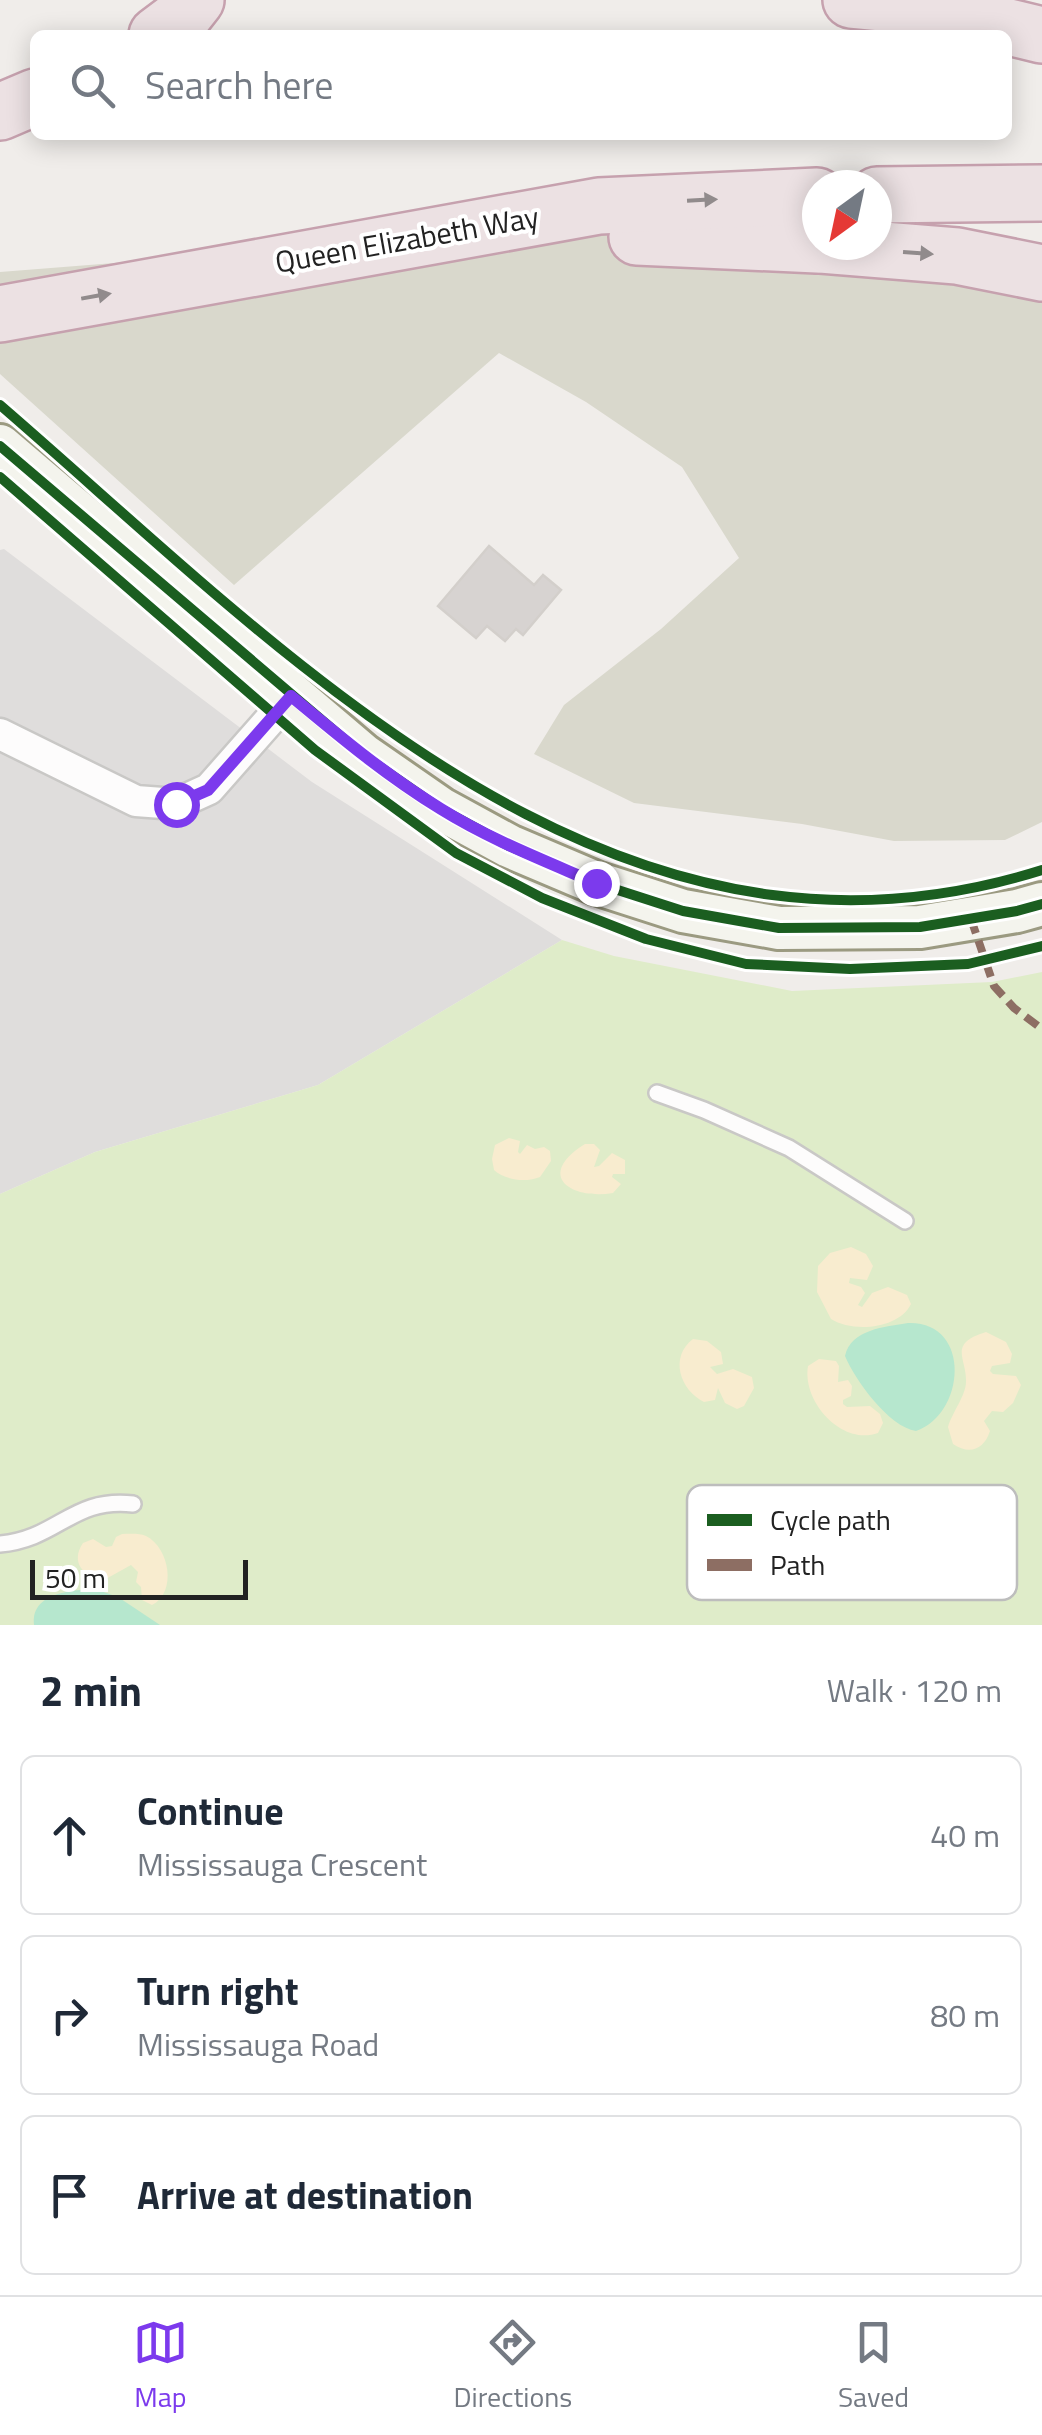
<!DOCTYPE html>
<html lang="en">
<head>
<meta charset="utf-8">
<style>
  :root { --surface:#fff; --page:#f6f6f7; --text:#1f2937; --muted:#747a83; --line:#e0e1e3; --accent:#7c3aed }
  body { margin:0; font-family:"Titillium Web",sans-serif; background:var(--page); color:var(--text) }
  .compass { position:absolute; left:802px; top:170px; width:90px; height:90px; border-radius:50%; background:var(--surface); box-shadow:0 5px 25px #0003; rotate:213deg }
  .scale { position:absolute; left:30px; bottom:25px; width:218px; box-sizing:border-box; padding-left:10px; border:5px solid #222; border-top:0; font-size:28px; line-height:35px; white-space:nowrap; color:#222; -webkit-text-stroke:8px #fff; paint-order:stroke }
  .stop { position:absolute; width:30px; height:30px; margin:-22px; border:8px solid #7c3aed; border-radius:50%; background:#fff }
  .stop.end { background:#7c3aed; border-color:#fff; box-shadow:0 2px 10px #0008 }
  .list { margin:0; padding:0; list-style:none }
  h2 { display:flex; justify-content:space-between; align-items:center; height:130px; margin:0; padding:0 40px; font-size:42px }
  h2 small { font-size:32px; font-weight:400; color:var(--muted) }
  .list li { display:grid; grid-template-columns:65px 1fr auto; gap:30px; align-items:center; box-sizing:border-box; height:160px; margin:0 20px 20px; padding:0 20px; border:2px solid var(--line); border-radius:15px }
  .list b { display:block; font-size:38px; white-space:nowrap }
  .list p { margin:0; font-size:32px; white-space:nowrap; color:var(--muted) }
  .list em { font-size:32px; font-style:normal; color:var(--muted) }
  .icon { flex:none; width:55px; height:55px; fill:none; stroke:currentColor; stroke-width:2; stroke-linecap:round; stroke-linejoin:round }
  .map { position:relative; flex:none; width:1042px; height:1625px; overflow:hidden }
  .search { position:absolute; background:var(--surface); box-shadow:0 5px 25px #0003; left:30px; right:30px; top:30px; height:110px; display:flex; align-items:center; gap:25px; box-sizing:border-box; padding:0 35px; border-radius:15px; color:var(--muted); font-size:38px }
  .sheet { height:670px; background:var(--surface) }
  nav { display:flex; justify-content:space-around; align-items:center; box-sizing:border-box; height:140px; border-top:2px solid var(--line); background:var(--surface); font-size:28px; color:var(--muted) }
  nav a { display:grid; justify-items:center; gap:5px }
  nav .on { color:var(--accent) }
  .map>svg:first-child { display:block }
  .residential { fill:#dfdddc }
  .construction { fill:#d9d8cc }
  .grass { fill:#dfecc9 }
  .sand { fill:#f8eccf }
  .pitch { fill:#b6e7ce }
  .building { fill:#d7d3d1; stroke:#d3cfcb; stroke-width:2.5 }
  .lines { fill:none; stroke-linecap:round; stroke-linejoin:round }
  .service-casing { stroke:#c9c8c6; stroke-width:20 }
  .minor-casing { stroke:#c9c8c6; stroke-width:35 }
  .secondary-casing { stroke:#9b9a81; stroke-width:48 }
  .motorway-casing { stroke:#c6a1ae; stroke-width:60 }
  .service { stroke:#fdfcfc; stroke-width:15 }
  .minor { stroke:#fdfcfc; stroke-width:30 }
  .secondary { stroke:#f4f4ed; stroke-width:42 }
  .motorway { stroke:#ece1e3; stroke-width:55 }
  .quiet { stroke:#8d6e63; stroke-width:8; stroke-dasharray:15 8; stroke-linecap:butt }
  .cycleway-casing { stroke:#fff; stroke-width:16 }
  .cycleway { stroke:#1b5e20; stroke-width:10 }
  .oneway { fill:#918b8c }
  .route { stroke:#7c3aed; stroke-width:12 }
  .labels { text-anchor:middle; stroke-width:8; stroke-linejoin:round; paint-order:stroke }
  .street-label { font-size:30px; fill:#222; stroke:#fff }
  .key { fill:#fff; stroke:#bdbdbd; stroke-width:2.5 }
  .key-label { font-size:28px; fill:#222 }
</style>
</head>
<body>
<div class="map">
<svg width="1042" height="1625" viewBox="0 0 1042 1625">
  <rect width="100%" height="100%" fill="#f0edea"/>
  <!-- residential -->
  <path class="residential" d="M4,549L312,782L562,940L318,1085L95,1152L0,1194V550Z"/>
  <!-- construction -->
  <path class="construction" d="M597,225L1042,271V822L1005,840L894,841L802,824L634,803L534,754L564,705L661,629L739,558L682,467L586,402L499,353L234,585L0,374V272Z"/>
  <!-- grass -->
  <path class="grass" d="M562,940L614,956L792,991L992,982L1042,972V1625H0V1194L95,1152L318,1085Z"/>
  <!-- sand -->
  <g class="sand">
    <path d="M509,1138L520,1141L518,1152L520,1154L527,1145L535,1149L544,1147L550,1151L551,1161L540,1177C526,1183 505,1180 494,1170L492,1159L495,1145Z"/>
    <path d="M585,1144H594L600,1150L594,1167L599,1166L612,1153L625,1160V1174H613L612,1177L621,1184L613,1193C570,1200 535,1175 585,1144Z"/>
    <path d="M851,1247L866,1254L873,1266L867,1280L850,1278L849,1283L861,1287L865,1293L858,1305L862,1307L872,1293L888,1287L907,1295L911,1304C899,1329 853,1333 831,1319L817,1292L818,1266L830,1253Z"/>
    <path d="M986,1332L1006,1342L1012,1354L1010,1363L992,1366L990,1371L993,1374L1016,1376L1021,1385L1013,1403L1003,1412L992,1411L984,1421L990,1431C984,1450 969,1455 953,1444L948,1427C952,1413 966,1395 966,1382C967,1358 947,1344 986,1332Z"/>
    <path d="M693,1339L707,1341L721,1352L723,1364L710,1367L717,1374L733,1369L752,1377L754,1388L744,1406L737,1409L725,1403L718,1388L715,1400L704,1402C680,1390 669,1357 693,1339Z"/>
    <path d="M819,1359L836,1361L839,1366L838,1382L848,1380L852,1386L851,1396L843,1400V1404L847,1407L870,1406L880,1414L883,1423L878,1433C842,1446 802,1402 808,1366Z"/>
    <path d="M122,1534C130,1534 139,1533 146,1536C170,1548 177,1593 152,1605L142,1600L141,1587L136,1582L138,1572L131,1565L104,1580C83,1577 70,1562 83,1543L93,1539L106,1547L112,1546L116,1537Z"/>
  </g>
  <!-- pitch -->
  <g class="pitch">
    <path d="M908,1323C972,1321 966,1414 916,1431C889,1427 855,1380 845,1356C851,1329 885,1327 908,1323Z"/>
    <path d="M95,1589L118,1597L160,1625H34C30,1593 71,1590 95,1589Z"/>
  </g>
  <!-- building -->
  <path class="building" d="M489,546L534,585L543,575L561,590L523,635L516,629L505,641L487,626L476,638L438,606Z"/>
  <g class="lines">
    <!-- service casing -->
    <g class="service-casing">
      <g id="service">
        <path d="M657,1093L704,1110L789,1148L905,1221"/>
        <path d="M0,1544C58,1539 72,1497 133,1504"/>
      </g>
    </g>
    <!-- minor casing -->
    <g class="minor-casing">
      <path id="minor" d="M0,734L136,801L176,804L209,789L291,696"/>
    </g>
    <!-- secondary casing -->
    <g class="secondary-casing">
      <path id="secondary" d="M0,446L363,755L441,809L509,846L596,883L683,911L779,928L920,927L1017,911L1042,904"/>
    </g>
    <!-- motorway casing -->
    <g class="motorway-casing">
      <g id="motorway">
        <path d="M851,0L925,7L1042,35"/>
        <path d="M157,35L185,14L196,0"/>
        <path d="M0,112L35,97"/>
        <path d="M877,195L1042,193"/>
        <path d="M637,237L817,245"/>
        <path d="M821,245L957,256L1042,273"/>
        <path d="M0,314L599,206L817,196"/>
      </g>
    </g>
    <!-- service -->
    <use href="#service" class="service"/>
    <!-- minor -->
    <use href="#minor" class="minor"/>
    <!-- secondary -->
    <use href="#secondary" class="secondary"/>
    <!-- motorway -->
    <use href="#motorway" class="motorway"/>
    <!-- quiet -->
    <path class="quiet" d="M971,919L994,986L1014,1008L1042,1029"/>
    <!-- cycleway casing -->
    <g class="cycleway-casing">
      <g id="cycleway">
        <path d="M0,405C293,658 613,1005 1042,870"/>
        <path d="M0,446L363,755L441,809L509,846L596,883L683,911L779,928L920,927L1017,911L1042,904"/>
        <path d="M0,477L315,750L456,853L542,898L646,939L746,964L850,969L968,964L1042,946"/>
      </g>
    </g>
    <!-- cycleway -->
    <use href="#cycleway" class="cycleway"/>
  </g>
  <!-- one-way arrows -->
  <defs><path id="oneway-solid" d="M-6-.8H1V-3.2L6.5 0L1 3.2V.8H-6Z" transform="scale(2.5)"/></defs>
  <g class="oneway">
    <use href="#oneway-solid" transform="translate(702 200) rotate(-3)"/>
    <use href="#oneway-solid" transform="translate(918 253) rotate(4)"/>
    <use href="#oneway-solid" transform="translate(96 296) rotate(-10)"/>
  </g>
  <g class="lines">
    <!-- route -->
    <path class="route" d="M176,804L208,790L291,696C339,736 387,776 441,809C489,839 543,860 596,883"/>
  </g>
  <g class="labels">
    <!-- street labels -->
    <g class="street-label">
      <text transform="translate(407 240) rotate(-10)" y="10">Queen Elizabeth Way</text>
    </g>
  </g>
  <!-- legend -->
  <rect x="687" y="1485" width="330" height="115" rx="15" class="key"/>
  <rect x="707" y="1514" width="45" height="12" fill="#1b5e20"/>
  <rect x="707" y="1559" width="45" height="12" fill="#8d6e63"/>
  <g class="key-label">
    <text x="770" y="1530">Cycle path</text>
    <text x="770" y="1575">Path</text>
  </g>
</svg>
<svg class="compass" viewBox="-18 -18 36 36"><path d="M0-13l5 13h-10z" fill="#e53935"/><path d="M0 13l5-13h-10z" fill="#747a83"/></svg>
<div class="scale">50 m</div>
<div class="stop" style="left:176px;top:804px"></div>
<div class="stop end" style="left:596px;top:883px"></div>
<div class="search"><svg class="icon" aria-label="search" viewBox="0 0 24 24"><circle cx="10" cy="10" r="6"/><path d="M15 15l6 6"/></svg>Search here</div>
</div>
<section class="sheet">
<h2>2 min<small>Walk · 120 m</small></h2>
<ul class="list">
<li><svg class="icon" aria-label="ahead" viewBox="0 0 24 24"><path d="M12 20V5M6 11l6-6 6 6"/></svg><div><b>Continue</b><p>Mississauga Crescent</p></div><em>40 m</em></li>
<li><svg class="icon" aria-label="right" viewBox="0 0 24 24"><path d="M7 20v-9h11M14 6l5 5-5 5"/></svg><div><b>Turn right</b><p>Mississauga Road</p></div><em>80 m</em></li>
<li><svg class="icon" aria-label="arrive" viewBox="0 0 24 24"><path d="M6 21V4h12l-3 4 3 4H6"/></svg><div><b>Arrive at destination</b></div></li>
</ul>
</section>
<nav>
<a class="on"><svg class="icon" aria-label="map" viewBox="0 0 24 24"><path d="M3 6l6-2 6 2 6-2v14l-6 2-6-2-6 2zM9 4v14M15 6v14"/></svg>Map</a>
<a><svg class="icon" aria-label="directions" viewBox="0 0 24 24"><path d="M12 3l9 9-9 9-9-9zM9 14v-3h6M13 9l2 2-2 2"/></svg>Directions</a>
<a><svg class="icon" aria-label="saved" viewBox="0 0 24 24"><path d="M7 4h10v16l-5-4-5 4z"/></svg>Saved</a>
</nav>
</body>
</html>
